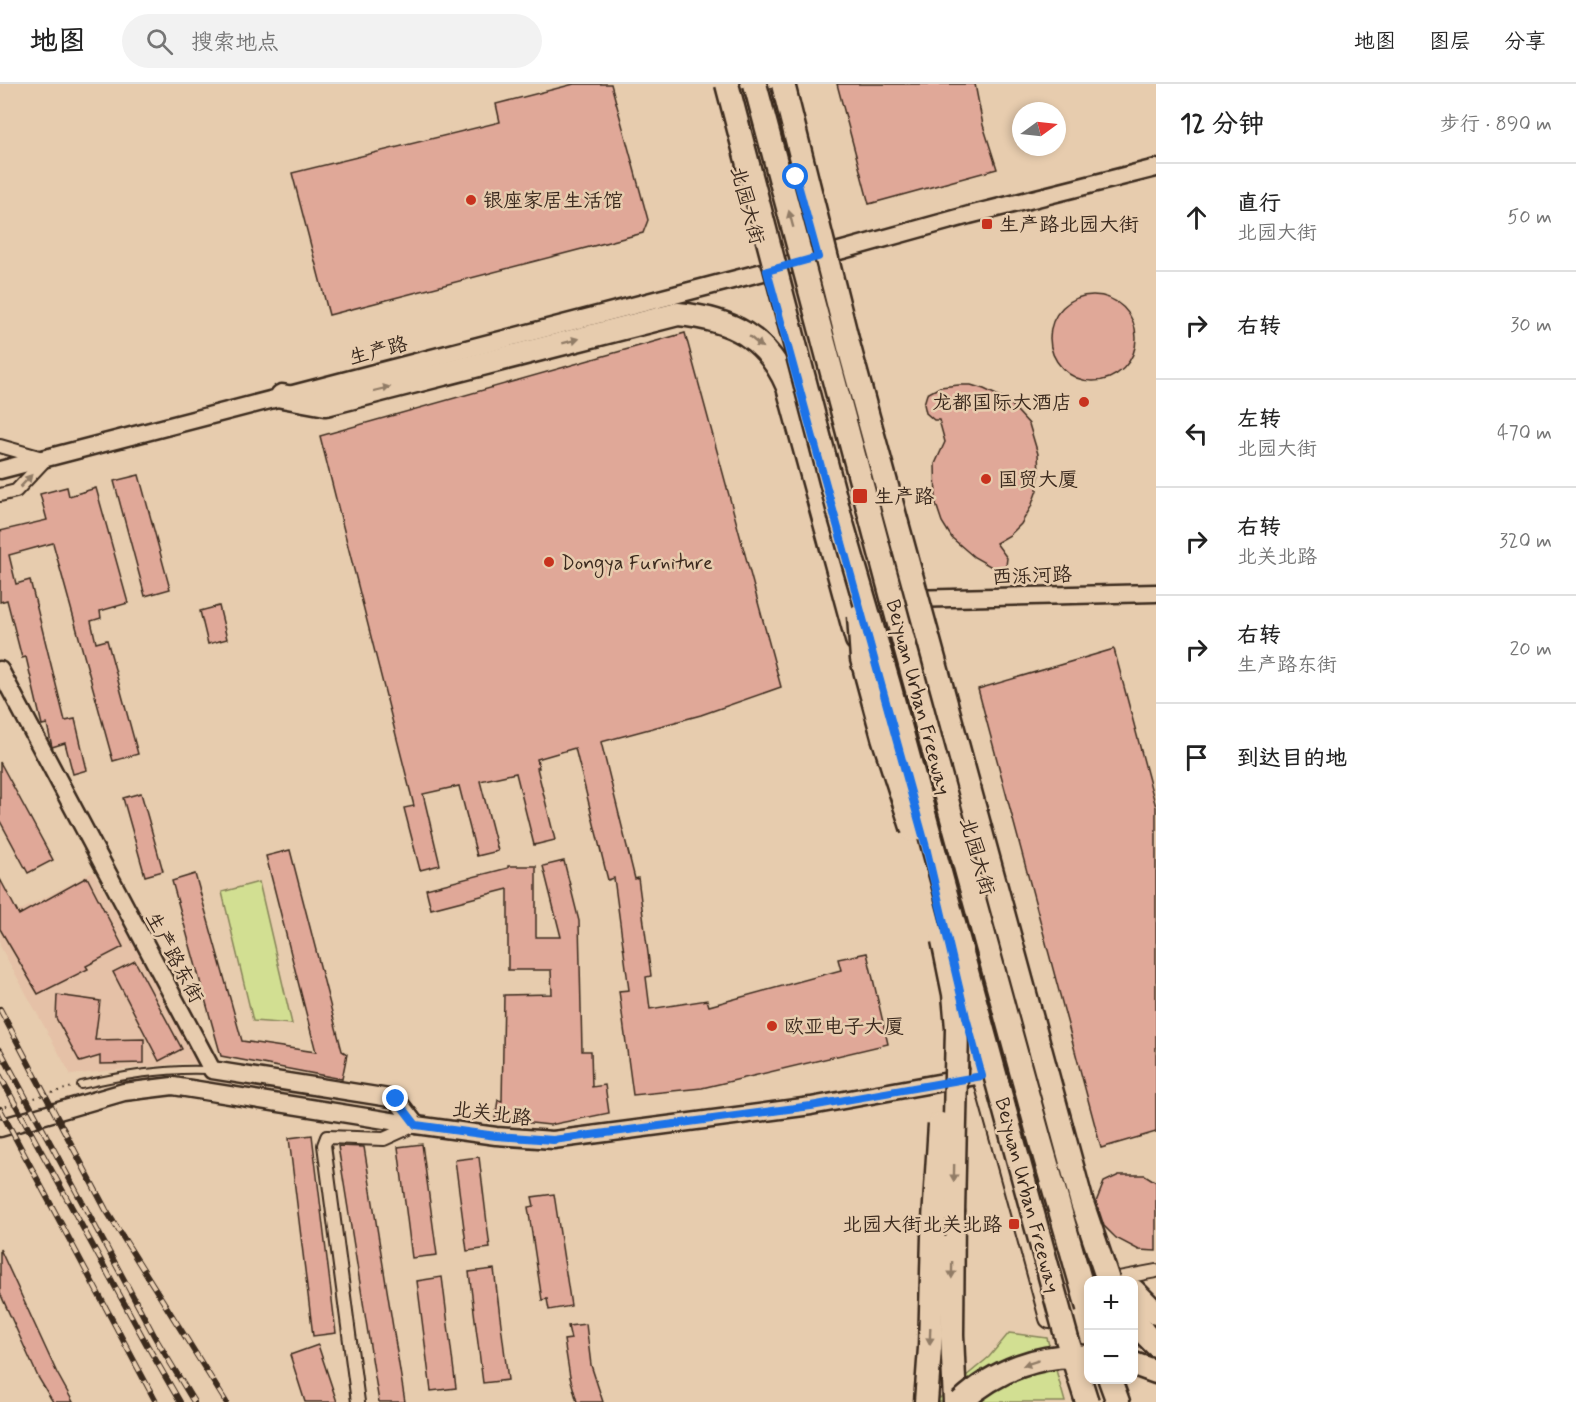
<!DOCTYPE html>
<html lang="zh">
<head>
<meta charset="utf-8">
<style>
  :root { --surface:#fff; --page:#f2f2f2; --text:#222; --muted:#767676; --line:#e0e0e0 }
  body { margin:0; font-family:Mynerve,"LXGW WenKai TC",sans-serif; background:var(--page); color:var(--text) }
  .controls { position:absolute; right:18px; bottom:18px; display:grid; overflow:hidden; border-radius:12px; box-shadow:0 3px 9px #0003 }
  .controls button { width:54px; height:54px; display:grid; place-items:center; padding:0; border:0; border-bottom:2px solid var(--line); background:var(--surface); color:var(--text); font:30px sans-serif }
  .compass { position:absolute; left:1012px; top:18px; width:54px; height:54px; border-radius:50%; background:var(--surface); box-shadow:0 3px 9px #0003; rotate:75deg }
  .stop { position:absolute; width:18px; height:18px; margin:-14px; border:4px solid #1a73e8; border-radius:50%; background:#fff }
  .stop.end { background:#1a73e8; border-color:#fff; box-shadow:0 2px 6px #0008 }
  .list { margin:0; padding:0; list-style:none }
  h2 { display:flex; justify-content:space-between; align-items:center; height:78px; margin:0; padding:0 24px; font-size:26px }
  h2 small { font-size:20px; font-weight:400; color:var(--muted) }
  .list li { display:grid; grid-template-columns:39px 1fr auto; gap:18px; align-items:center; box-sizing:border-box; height:108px; padding:0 24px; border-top:2px solid var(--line) }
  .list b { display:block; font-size:22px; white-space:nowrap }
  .list p { margin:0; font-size:20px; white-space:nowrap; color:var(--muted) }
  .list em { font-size:20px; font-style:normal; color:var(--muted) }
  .icon { flex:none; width:33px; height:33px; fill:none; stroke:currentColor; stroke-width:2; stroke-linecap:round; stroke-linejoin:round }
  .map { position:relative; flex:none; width:1156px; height:1318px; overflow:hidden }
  header { display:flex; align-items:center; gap:36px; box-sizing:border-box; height:84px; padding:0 30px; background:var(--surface); border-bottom:2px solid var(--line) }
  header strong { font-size:28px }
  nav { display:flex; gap:33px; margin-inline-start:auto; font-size:21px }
  .search { width:420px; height:54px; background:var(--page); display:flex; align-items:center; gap:15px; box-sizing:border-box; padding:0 21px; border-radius:33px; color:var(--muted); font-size:22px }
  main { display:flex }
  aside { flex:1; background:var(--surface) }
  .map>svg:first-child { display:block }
  .built { fill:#e5c1a7 }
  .green { fill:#d2df92; stroke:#868458; stroke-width:1.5 }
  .building { fill:#e0a898; stroke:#3b2a1e; stroke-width:1.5 }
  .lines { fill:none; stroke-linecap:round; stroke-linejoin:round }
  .lane-casing { stroke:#3b2a1e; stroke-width:10 }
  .street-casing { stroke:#3b2a1e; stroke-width:16 }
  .secondary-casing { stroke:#3b2a1e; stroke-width:21 }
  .primary-casing { stroke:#3b2a1e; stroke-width:24 }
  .highway-casing { stroke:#3b2a1e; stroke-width:27 }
  .path { stroke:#3b2a1e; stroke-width:2; stroke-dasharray:1.5 4.5; stroke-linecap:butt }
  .lane { stroke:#e7ccae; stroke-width:6 }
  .street { stroke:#e7ccae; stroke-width:12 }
  .secondary { stroke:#e7ccae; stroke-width:16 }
  .primary { stroke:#e7ccae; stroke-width:20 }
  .highway { stroke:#e7ccae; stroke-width:22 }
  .rail-casing { stroke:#3b2a1e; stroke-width:6 }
  .rail { stroke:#e7ccae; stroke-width:4; stroke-dasharray:11; stroke-linecap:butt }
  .highway-bridge-casing { stroke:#3b2a1e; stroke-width:27; stroke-linecap:butt }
  .highway-bridge { stroke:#e7ccae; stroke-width:22 }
  .oneway { fill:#917b66 }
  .route { stroke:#1a73e8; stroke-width:8 }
  .poi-dot { fill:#c8321e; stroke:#e7ccae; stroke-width:2 }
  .labels { text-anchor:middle; stroke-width:5; stroke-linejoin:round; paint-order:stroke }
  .poi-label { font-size:20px; fill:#3b2a1e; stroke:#e7ccae; text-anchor:start }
  .street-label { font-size:20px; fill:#3b2a1e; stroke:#e7ccae }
</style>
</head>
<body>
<header>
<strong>地图</strong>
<div class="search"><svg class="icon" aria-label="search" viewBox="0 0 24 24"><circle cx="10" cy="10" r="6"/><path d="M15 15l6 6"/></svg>搜索地点</div>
<nav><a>地图</a><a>图层</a><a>分享</a></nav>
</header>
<main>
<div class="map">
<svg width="1156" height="1318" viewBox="0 0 1156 1318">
  <rect width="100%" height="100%" fill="#e7ccae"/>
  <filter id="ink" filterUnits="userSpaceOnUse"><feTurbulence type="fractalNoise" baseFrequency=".0167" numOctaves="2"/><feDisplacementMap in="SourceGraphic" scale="12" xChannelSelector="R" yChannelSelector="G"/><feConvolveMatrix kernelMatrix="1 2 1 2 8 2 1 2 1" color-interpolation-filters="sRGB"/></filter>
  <g filter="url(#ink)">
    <!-- built -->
    <path class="built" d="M93,788L203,980L180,979L71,991L0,862V837Z"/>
    <!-- green -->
    <g class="green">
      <path d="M259,798L292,940L253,937L222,808Z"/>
      <path d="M1009,1249L1047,1254L1065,1318H935L989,1273Z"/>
    </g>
    <!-- building -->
    <g class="building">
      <path d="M574,0H611L648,136L643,149L329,231L292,89L500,38L496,20Z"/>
      <path d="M837,0H975L983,41L997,85L869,120Z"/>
      <circle cx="1093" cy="254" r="43"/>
      <path d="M685,249L781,603L701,631L601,658L635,795L638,794L651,892L646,893L650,925L707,916L709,922L841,886L838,875L867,869L888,960L702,1004L633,1011L619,907L629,906L614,794L608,796L575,664L537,675L539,684H537L555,756L534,761L516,689L480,697L498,767L477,772L459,702L423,710L440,781L420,786L404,724L414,722L320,352Z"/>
      <path d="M959,301H971L984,305L1007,316L1029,340L1038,370L1039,390L1037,406L1031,423L1021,440L1010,451L996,459L1007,474L1006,482L997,486L974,473L952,454L942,438L936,420L935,380L945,358L939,336H934L926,329L924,320L927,310L940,303Z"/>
      <path d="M139,391L170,505L145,512L114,397Z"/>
      <path d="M67,403L69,412L96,404L128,519L100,527L101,534L91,537L96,559L107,556L138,670L113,677L53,459L9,471L16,500L30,496L65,637L75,635L87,686L73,690L65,659L52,663L47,640L42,641L26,573L22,574L7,516L0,518V447L47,436L40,410Z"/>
      <path d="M219,522L227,555L208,560L200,527Z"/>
      <path d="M1114,565L1156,723V1048L1101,1064L978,605Z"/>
      <path d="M0,678L53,776L28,789L0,737Z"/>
      <path d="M141,709L163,787L145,792L123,714Z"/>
      <path d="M290,766L342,967L347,970L342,995L221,972L172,797L195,790L242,957L316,968L266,772Z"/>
      <path d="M564,777L579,837L582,967H591L592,1003L605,1001L609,1029L550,1041L495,1035L498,1016L502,1017L504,911L552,910L551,886H508V805L431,825L426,805L508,784V782H536V853H561L543,782Z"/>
      <path d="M87,793L123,863L86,882L88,885L38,910L0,845V795L19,831Z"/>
      <path d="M135,877L182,965L159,977L113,888Z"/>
      <path d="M57,911L100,917L95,956L144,955V979L100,980V972L80,978L56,934Z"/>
      <path d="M312,1051L336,1249L313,1252L289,1054Z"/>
      <path d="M422,1060L437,1171L412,1174L398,1063Z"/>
      <path d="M338,1062L364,1063L405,1318H379Z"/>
      <path d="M479,1073L490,1164L467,1167L455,1076Z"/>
      <path d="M1119,1091H1145L1156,1098V1167L1139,1166L1116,1154L1104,1142L1096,1118L1104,1098Z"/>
      <path d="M554,1110L571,1222L549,1226L547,1215L542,1216L528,1123L534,1122L532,1113Z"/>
      <path d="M0,1165L57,1289L73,1318H53L38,1293L0,1209Z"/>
      <path d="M494,1185L508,1296L483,1299L469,1188Z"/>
      <path d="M442,1193L456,1304L431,1307L417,1197Z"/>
      <path d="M586,1240L591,1281L603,1318H577L570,1293L564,1256L571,1255L568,1242Z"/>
      <path d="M318,1261L337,1318H305L290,1271Z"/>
    </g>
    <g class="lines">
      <!-- lane casing -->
      <g class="lane-casing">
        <path id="lane" d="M81,1001C123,991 166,984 208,986"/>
      </g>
      <!-- street casing -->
      <g class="street-casing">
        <g id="street">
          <path d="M0,362L46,375L16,407L0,411"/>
          <path d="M1108,1196L1156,1187"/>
          <path d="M358,1318L324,1061L327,1053L384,1055L415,1041"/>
        </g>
      </g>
      <!-- secondary casing -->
      <g class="secondary-casing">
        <g id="secondary">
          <path d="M0,386L767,187L969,131L1156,84"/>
          <path d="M909,515L1156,509"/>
          <path d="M0,586L212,986L396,1015L416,1041"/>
          <path d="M0,1044L124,1008L173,1002L416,1041L496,1052L553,1056L811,1022L982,991"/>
        </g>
      </g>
      <!-- primary casing -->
      <g class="primary-casing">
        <g id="primary">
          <path d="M771,0L786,58"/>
          <path d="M962,915L1050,1234"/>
          <path d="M1069,1109L1093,1196"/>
        </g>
      </g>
      <!-- highway casing -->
      <g class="highway-casing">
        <g id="highway">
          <path d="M282,312L326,320L678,230C731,235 767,253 788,303L857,556"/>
          <path d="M953,1128L952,1251L955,1318"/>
          <path d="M1134,1207L1156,1229"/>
          <path d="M1134,1235L1144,1249L1156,1261"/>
          <path d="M1134,1280L1156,1288"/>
          <path d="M1110,1296L1118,1318"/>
          <path d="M926,1318L930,1264L933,1152"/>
        </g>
      </g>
      <!-- path -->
      <path class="path" d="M0,1024L72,1003"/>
      <!-- lane -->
      <use href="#lane" class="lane"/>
      <!-- street -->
      <use href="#street" class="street"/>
      <!-- secondary -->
      <use href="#secondary" class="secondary"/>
      <!-- primary -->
      <use href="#primary" class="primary"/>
      <!-- highway -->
      <use href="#highway" class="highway"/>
      <!-- rail casing -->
      <g class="rail-casing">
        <g id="rail">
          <path d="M0,925L106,1126L226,1318"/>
          <path d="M0,966L156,1255L194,1318"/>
          <path d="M0,992L147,1261L180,1318"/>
          <path d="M0,1025L156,1318"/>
        </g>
      </g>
      <!-- rail -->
      <use href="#rail" class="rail"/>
      <!-- highway-bridge casing -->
      <g class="highway-bridge-casing">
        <g id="highway-bridge">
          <path d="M727,0L841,436L889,601L1067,1255L1087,1318"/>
          <path d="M755,0L903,555L1038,1049L1088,1224"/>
          <path d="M783,0L849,263L1082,1119L1108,1196"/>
          <path d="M859,532L862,575L883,653L913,746"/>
          <path d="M943,856L954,910L957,944L953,1128"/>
          <path d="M933,1152L940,1040"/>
          <path d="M961,1318C994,1287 1042,1268 1087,1273"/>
        </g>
      </g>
      <!-- highway-bridge -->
      <use href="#highway-bridge" class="highway-bridge"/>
    </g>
    <!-- one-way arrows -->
    <defs><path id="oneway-solid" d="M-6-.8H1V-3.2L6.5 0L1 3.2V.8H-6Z" transform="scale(1.5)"/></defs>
    <g class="oneway">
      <use href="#oneway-solid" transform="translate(791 135) rotate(-105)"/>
      <use href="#oneway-solid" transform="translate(571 257) rotate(-15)"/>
      <use href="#oneway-solid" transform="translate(756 258) rotate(40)"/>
      <use href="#oneway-solid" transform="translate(382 305) rotate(-14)"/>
      <use href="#oneway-solid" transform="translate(26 397) rotate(-47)"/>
      <use href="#oneway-solid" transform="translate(954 1089) rotate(91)"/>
      <use href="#oneway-solid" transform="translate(952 1186) rotate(91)"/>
      <use href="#oneway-solid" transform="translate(930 1252) rotate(92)"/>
      <use href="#oneway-solid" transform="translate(1031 1279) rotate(162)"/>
    </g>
  </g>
  <g class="lines" filter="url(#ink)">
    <!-- route -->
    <path class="route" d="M396,1015L416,1041L496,1052L553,1056L811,1022L982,992L966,933L926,763L767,187L818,173L796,93"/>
  </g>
  <!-- markers -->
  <g class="poi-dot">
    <circle cx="471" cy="116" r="6"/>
    <rect x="981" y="134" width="12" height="12" rx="3"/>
    <circle cx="1084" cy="318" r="6"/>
    <circle cx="986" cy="395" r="6"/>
    <rect x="852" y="404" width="16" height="16" rx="3"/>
    <circle cx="549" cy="478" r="6"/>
    <circle cx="772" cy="942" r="6"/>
    <rect x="1008" y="1134" width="12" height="12" rx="3"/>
  </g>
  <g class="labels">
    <!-- poi labels -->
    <g class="poi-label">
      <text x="483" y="123">银座家居生活馆</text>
      <text x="999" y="147">生产路北园大街</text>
      <text x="1072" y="325" text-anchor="end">龙都国际大酒店</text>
      <text x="998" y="402">国贸大厦</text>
      <text x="874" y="419">生产路</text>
      <text x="561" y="485">Dongya Furniture</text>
      <text x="784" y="949">欧亚电子大厦</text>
      <text x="1002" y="1147" text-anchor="end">北园大街北关北路</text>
    </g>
    <!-- street labels -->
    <g class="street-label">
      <text transform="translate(748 121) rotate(75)" y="7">北园大街</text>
      <text transform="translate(378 266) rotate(-15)" y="7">生产路</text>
      <text transform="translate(1032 491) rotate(-2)" y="7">西泺河路</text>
      <text transform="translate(919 613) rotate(75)" y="7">Beiyuan Urban Freeway</text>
      <text transform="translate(978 772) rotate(74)" y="7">北园大街</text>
      <text transform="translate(175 873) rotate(62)" y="7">生产路东街</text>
      <text transform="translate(492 1029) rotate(7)" y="7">北关北路</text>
      <text transform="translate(1028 1111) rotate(75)" y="7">Beiyuan Urban Freeway</text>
    </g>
  </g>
</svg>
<div class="controls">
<button>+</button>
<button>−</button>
</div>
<svg class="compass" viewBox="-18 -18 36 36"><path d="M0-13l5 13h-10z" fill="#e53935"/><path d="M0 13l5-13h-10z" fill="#767676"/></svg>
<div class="stop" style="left:796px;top:93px"></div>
<div class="stop end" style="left:396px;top:1015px"></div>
</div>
<aside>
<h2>12 分钟<small>步行 · 890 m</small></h2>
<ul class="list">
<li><svg class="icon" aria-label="ahead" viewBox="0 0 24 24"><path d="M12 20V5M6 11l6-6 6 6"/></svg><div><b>直行</b><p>北园大街</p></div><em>50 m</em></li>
<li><svg class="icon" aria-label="right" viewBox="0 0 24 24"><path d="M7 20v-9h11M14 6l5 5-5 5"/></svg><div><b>右转</b></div><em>30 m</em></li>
<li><svg class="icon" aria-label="left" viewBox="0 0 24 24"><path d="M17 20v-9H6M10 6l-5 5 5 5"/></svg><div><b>左转</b><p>北园大街</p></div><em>470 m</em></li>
<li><svg class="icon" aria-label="right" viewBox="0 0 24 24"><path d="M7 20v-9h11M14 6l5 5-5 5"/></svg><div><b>右转</b><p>北关北路</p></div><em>320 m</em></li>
<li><svg class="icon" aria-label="right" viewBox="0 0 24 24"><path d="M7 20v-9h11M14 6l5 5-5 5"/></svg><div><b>右转</b><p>生产路东街</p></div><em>20 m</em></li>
<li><svg class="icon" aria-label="arrive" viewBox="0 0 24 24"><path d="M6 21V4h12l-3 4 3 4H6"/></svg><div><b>到达目的地</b></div></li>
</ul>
</aside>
</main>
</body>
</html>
